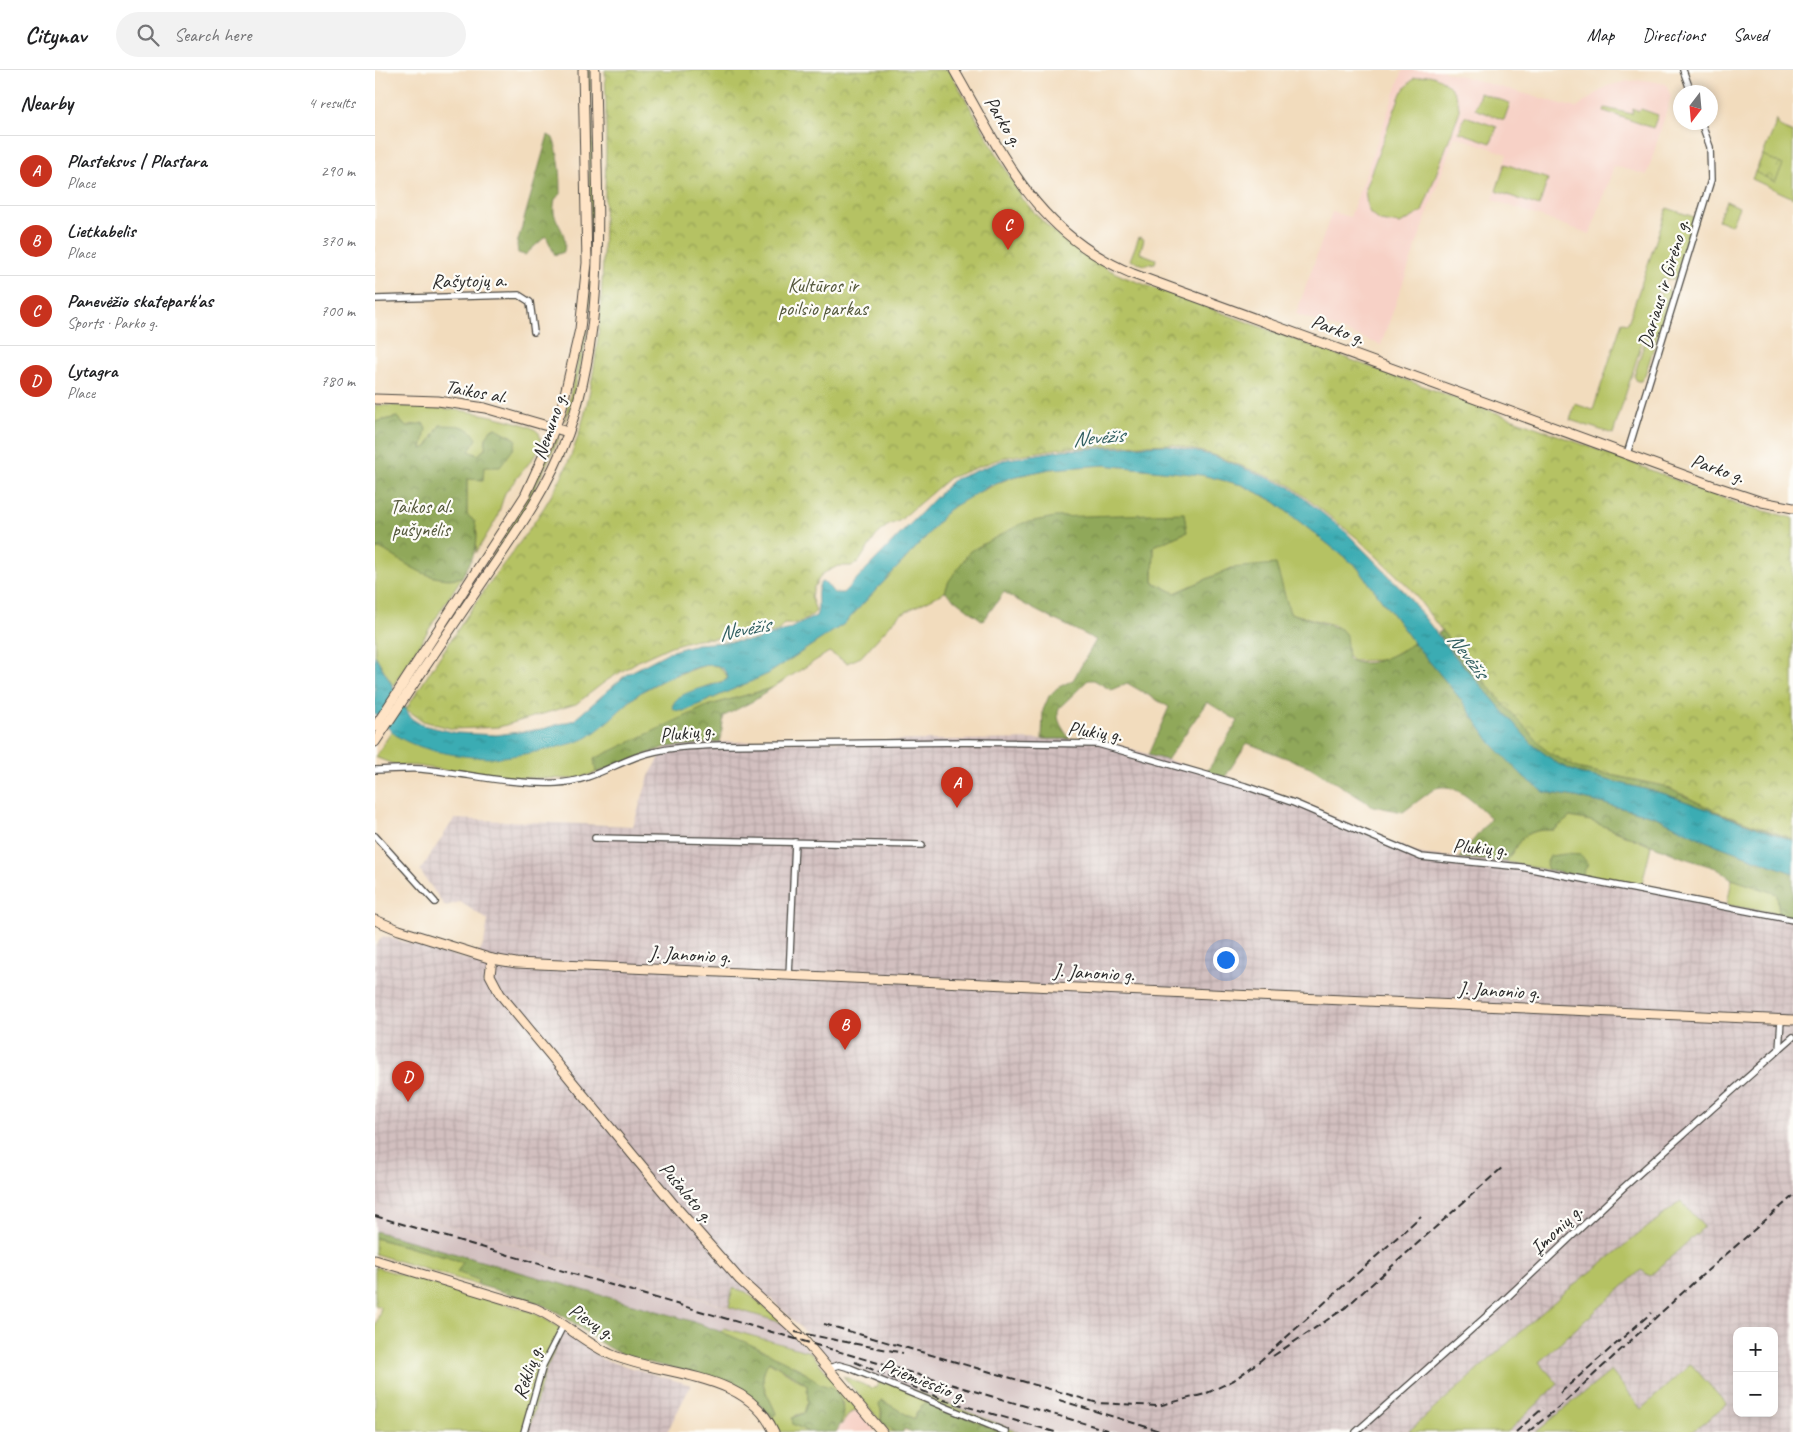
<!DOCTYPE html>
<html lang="en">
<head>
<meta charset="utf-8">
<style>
  :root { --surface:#fff; --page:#f2f2f2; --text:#202124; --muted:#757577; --line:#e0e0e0; --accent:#c8321e }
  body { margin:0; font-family:Caveat,sans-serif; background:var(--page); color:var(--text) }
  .controls { position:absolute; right:15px; bottom:15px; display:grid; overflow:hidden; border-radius:10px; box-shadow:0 2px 8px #0003 }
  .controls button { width:45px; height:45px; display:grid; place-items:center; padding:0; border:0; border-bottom:1px solid var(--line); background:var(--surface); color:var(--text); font:25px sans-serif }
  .compass { position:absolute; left:1298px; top:15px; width:45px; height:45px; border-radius:50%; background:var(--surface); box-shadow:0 2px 8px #0003; rotate:196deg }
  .you { position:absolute; left:850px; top:889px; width:18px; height:18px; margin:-12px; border:4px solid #fff; border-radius:50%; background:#1a73e8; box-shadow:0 0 0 8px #1a73e833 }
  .badge { display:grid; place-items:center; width:32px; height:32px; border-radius:50%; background:var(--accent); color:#fff; font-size:16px; font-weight:700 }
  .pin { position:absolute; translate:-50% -41px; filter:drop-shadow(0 1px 2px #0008) }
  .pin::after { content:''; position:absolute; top:26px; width:18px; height:15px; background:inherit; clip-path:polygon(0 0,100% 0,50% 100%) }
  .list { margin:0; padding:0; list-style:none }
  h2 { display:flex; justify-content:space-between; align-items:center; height:65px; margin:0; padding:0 20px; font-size:21px }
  h2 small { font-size:16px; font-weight:400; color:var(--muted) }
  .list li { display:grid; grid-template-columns:32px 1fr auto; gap:15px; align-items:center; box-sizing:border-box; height:70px; padding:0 20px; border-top:1px solid var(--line) }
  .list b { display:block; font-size:19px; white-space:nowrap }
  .list p { margin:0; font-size:16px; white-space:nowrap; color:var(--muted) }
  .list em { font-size:16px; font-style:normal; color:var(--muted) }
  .icon { flex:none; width:28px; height:28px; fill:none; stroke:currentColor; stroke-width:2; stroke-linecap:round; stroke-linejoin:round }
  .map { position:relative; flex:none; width:1418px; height:1362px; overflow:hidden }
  header { display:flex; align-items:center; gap:30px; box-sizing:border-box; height:70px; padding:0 25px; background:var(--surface); border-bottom:1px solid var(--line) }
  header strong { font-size:24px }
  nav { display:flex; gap:28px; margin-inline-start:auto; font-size:18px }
  .search { width:350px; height:45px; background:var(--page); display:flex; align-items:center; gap:12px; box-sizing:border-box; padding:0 18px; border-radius:28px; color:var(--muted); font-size:19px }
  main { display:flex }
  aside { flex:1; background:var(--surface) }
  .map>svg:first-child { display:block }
  .built { fill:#f7d1c6 }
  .industrial { fill:url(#industrial-grid); fill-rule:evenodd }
  .railway { fill:#d2bfbf }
  .grass { fill:#b5c264; stroke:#707648 }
  .forest { fill:url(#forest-crowns); stroke:#5e6a42 }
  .park { fill:url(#park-crowns); stroke:#707648 }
  .water { fill:url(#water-ripples); stroke:#326c6f }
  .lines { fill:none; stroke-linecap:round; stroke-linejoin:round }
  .street-casing { stroke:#494641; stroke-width:8 }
  .secondary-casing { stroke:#494641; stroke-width:11 }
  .street { stroke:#fff; stroke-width:5.5 }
  .secondary { stroke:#ffe4c6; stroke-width:9 }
  .rail { stroke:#2b2b2b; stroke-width:2; stroke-dasharray:8 4; stroke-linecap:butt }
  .labels { text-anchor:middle; stroke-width:4.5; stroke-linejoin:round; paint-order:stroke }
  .street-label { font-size:20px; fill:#2b2b2b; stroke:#fdfcf7 }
  .park-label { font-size:20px; fill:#54583c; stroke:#fdfcf7 }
  .water-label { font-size:21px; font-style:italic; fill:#315f61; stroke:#fdfcf7 }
</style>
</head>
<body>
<header>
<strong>Citynav</strong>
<div class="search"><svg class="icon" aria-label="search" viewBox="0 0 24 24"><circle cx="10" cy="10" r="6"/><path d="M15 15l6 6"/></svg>Search here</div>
<nav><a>Map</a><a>Directions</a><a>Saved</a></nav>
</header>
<main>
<aside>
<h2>Nearby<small>4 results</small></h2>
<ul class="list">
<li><span class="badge">A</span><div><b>Plasteksus | Plastara</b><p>Place</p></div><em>290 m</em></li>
<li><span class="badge">B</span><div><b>Lietkabelis</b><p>Place</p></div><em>370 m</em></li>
<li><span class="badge">C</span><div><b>Panevėžio skatepark'as</b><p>Sports · Parko g.</p></div><em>700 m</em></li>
<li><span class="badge">D</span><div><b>Lytagra</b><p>Place</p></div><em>780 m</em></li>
</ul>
</aside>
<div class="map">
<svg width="1418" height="1362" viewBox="0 0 1418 1362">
  <defs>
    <pattern id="industrial-grid" width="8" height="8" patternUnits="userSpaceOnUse" patternTransform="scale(1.25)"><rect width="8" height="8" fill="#d2bfbf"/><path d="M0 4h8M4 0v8" fill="none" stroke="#b4a4a4"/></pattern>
    <pattern id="forest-crowns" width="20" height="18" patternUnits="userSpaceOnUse" patternTransform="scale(1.25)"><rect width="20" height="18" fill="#90a85a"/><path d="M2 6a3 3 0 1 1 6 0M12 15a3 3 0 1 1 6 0" fill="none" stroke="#76894b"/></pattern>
    <pattern id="park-crowns" width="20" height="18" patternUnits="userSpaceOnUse" patternTransform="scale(1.25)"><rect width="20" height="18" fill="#b5c264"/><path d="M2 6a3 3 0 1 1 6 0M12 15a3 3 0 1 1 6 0" fill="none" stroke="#939e53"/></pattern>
    <pattern id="water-ripples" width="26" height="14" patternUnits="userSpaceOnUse" patternTransform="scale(1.25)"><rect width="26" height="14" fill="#3aacb3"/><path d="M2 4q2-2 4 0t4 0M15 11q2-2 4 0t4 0" fill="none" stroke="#318c92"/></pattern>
  </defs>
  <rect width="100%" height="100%" fill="#fdfcf7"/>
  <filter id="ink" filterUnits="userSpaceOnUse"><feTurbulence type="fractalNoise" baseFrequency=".02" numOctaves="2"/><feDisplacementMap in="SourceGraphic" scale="10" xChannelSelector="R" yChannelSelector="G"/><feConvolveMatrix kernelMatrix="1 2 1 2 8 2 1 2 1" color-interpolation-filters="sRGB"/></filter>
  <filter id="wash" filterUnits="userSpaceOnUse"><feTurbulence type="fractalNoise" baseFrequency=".0096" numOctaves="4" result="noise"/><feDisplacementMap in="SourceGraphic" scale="20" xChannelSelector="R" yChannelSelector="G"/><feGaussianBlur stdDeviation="1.12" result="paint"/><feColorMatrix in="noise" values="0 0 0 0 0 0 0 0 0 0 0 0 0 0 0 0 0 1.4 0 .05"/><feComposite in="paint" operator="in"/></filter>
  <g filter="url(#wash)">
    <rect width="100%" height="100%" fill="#f2dcbd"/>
    <!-- built -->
    <g class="built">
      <path d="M1028,0H1065L1201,38L1232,16L1253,11L1270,10L1291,14L1296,26L1272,105L1239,96L1215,164L1118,130L1132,84L1080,66L1006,275L921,244L957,142L975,147Z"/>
      <path d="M483,1340L501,1362H461L475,1342Z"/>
    </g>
    <!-- industrial -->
    <g class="industrial">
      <path d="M695,669L733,672L881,717L923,732L1039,782L1051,785L1131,792L1418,847V1362H1317L1351,1334L1266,1339L1236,1301L1174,1352L1159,1335L1182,1314L1164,1292L1266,1200L1275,1206L1329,1157L1189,1223L1033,1362H789L546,1287L429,1261L396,1229L359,1218L354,1237L0,1134V876L8,866L99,891L109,873L113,850L85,832L70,836L45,801L79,749L258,756L274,706L291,677L345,672ZM1362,1261H1399V1343H1362Z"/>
      <path d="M189,1260L227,1289L316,1315L292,1362H153L170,1301Z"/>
    </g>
    <!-- railway -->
    <g class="railway">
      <path d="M0,1134L411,1254L435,1282L349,1258L345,1262L303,1247L0,1161Z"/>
      <path d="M429,1261L546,1287L789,1362H643L450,1287Z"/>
      <path d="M1159,1335L1174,1352L1161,1362H1132Z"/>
    </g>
    <!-- grass -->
    <g class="grass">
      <path d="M212,0H215C218,106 228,216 200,319C197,329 195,344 189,351L208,268L216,194Z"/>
      <path d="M1054,5C1072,9 1085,24 1084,43L1047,142L1025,154L1005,151L995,143L992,136L990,118L1026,23L1039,8Z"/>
      <path d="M1105,23L1135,33L1129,50L1100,39Z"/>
      <path d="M1230,38L1257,44L1258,39L1264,41L1266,39L1283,45L1278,58L1229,41Z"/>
      <path d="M1090,46L1122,57L1116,73L1084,62Z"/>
      <path d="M1401,49L1405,57L1418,63V128L1377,109L1399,59Z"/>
      <path d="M1130,94L1173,109L1164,136L1121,121Z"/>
      <path d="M1351,131L1364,137L1356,155L1343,150Z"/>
      <path d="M1292,138L1322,148L1301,209H1287L1238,364L1195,350L1200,334L1218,340L1247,252L1253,253Z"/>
      <path d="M764,167L769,169L765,183L781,189L780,193L769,195L755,190Z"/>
      <path d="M1291,217L1296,223L1270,305L1266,311H1262L1259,306L1287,218Z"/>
      <path d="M0,335C46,336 89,338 133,350C144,353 156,355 164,363L166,371L162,383L130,423L122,448L101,483L102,462L92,445V409L109,397L125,396L131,387L137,366L128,364L121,359L111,368L110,379L103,385L94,381L65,355L52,377L47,380L48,371L38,354L31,357L22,347L0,352Z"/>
      <path d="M184,368L148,442L105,506L144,443L181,369Z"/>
      <path d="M729,395L827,405L867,415L897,430L982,497L1039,573L1009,590L978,591L971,584V565L959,555L915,543L857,498L800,523L778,512L779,476L812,462L574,511L570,522L524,545L486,587L472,593L454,582L397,618L332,636L221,703L198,709L113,707L42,696L20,695L0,687L17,661L39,674L71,682L213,667L266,622L292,608L331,595L343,596L353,607L351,610L326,618L297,638L300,640L309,641L393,604L469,554L551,467L573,440L589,429L637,407L675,399Z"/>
      <path d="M0,479H7C32,493 57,515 87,507L18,616L0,585Z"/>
      <path d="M1195,747L1216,751L1276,776L1266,818L1131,792C1147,768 1147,759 1179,760Z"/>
      <path d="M1357,809L1402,824L1404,844L1352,835Z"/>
      <path d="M1306,1131L1329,1157L1275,1206L1266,1200L1164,1292L1183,1314L1135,1360L1132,1362H1033L1189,1223Z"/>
      <path d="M0,1168L89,1192L88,1196L103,1210V1215L0,1184Z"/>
      <path d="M0,1197L158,1242L189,1260L170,1301L153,1362L0,1361V1258L6,1237L0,1235Z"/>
      <path d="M358,1218L371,1222L411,1254L354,1237Z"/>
      <path d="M349,1258L435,1282L483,1340L475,1343L466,1355L468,1333L425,1299L345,1262Z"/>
      <path d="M393,1291L432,1315L433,1331L429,1343L421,1345L418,1354L433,1362H404L396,1347L401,1344C393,1322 381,1315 393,1291Z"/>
      <path d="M1316,1294L1352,1335L1317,1362H1161L1236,1301L1266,1339Z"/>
      <path d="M468,1306L496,1318L502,1317L506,1307L643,1362H625L542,1342L539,1349L506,1330V1351L520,1362H514Z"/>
    </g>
    <!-- forest -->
    <g class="forest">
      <path d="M173,65L178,68C185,87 186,104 186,124L180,129C179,134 178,141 180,146C186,161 192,164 189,182L180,185L171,166L150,185L143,183L142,174Z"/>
      <path d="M22,347L31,357L48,353L51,359L47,379L52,377L65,355C81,356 93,353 102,369L94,381L103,385L110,379L111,368L116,359L121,358L141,369L139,378L125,397H109L108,410L92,409V445L100,451C105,476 99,486 87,507C57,515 32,494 7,479H0V352Z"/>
      <path d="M809,443L812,462L779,476L778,512L800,523L857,498L901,494L915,543L966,559L971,565L973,589C993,601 1023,583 1039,573L1088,632L1116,673L1169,722L1201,727L1279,746L1333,772L1418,803V847L1404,844L1402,824L1357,809L1341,798L1309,788L1216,751L1195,747L1179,760C1147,759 1147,768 1131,792L1084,788L1116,748C1102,736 1079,709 1059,719L1028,742L998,736L935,697L872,673L850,707L832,702L863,651L832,632L792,690L773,685L794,637L752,613L736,620L719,610H713L684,638C680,650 688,659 695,669H667L668,640L674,626L682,618L698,610L721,570C690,554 658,541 629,522L608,551L570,522L574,511L595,481L648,453L680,447Z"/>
      <path d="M1067,561L1127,632L1202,698L1289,716L1341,741L1418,769V771L1290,724L1203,703L1183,694L1157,674L1123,637L1063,563Z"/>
      <path d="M397,618L380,630L349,646L345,672L291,677L221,703L219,689L332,636Z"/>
      <path d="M1190,784L1206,785L1213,794L1206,807L1173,800L1171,794L1175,786Z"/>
      <path d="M0,1161L303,1247C344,1259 386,1278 424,1299C436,1306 443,1316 457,1317C469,1330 472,1346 461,1362H433L418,1354L417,1348L429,1343L433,1331L432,1315L420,1306L394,1291C380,1313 394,1324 401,1344L396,1347C360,1297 290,1305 238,1280C219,1271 204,1255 185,1244C160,1229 130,1223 103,1215V1210L82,1202L88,1192L0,1168Z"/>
      <path d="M506,1330L539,1349L546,1336L553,1331L625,1362H538L529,1359L528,1362H520L506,1351L507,1342L504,1335Z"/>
    </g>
    <!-- park -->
    <g class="park">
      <path d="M230,0H574L647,128C675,163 708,188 749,207L1226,381L1366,435L1418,448V769L1341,741L1289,716L1202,698L1173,682L1127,632L1067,561L1035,518L982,468L915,415L839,385L797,374L686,378L627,388L574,408L524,451L512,456L501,466L483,493L476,496H463L447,504L439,517L436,527L441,541C434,550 420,555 409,554L403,561L377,566L321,569L296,576L265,590L231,611L201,634L124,657L78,659L48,651L31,639C57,599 83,558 110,519C140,478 177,434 196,386C225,311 227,230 229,151C231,101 232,51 230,0Z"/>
      <path d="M1388,85L1408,95L1400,112L1380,102Z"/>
    </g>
    <!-- water -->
    <path class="water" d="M792,375L839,386L915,417L972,463L1029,521L1073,578L1157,674L1183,694L1203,703L1290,724L1418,771V803L1333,772L1279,746L1201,727L1169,722L1149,707L1116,673L1088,632L1039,573L982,497L897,430L867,415L827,405L729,395L675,399L637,407L616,415L573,440L551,467L469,554L393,604L309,641L300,640L297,637C302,619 337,618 351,610L353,607C351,602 348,598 343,596C327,590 279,613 265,623C247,636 232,655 213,667C197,677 136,687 117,688C91,688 47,681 25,668C15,662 8,652 0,644V585L36,648L47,655L82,663L121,665L167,659L199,650L252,604L294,582L322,574L381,570L412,560L441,546C446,536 439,523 446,512L451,513L459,523H468L578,410L628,390L687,380Z"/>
  </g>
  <g filter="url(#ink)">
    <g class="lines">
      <!-- street casing -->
      <g class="street-casing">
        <g id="street">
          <path d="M1308,0L1316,22"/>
          <path d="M0,229L144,225L155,232L159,262"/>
          <path d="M1252,384L1336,110L1335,77L1326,52"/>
          <path d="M0,700C15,700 31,698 46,699C91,703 135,715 182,713C211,712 234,697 261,687C289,677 318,676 347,675L592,672L723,674L870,716L919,733L1046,787L1146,797L1418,850"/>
          <path d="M0,766L60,832"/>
          <path d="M220,768L547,775"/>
          <path d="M414,906L420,772"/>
          <path d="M1404,980L1406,950"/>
          <path d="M453,1298L464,1295L475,1298L631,1362"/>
          <path d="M149,1362L168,1295L189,1254"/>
          <path d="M981,1362L1124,1235L1249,1117L1418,967"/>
        </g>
      </g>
      <!-- secondary casing -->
      <g class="secondary-casing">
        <g id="secondary">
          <path d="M579,0C629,87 660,163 758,204L1336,415L1387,432L1418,438"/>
          <path d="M0,329L63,331L110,338L193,362"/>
          <path d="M0,657L150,426L171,380L186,341L205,259L212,193L208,0"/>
          <path d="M0,672C35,619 70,567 106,514C138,467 173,419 193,364C234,248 221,121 220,0"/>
          <path d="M0,850L24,860L117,889L141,893L1418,950"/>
          <path d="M117,889L115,905L125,924L300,1136L365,1210L423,1263L507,1362"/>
          <path d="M0,1190L159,1238C187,1250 209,1273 237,1285C290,1307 372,1301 399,1362"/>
        </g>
      </g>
      <!-- street -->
      <use href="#street" class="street"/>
      <!-- secondary -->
      <use href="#secondary" class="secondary"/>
      <!-- rail -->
      <g class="rail">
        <path d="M0,1146L739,1362"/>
        <path d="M449,1254L723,1333L783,1336L830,1324L859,1310L886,1290L1046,1146"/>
        <path d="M420,1262L528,1283"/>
        <path d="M898,1286L970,1238L1129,1096"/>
        <path d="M480,1292L569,1330L680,1362"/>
        <path d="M1185,1323L1276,1243"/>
        <path d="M684,1330L788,1362"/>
        <path d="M1141,1362L1168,1338"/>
        <path d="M1153,1362L1185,1336L1316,1215L1418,1126"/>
      </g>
    </g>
  </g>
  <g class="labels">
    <!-- street labels -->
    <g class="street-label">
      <text transform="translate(629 51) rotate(59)" y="7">Parko g.</text>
      <text transform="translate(94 210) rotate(-1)" y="7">Rašytojų a.</text>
      <text transform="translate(1288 214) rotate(-73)" y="7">Dariaus ir Girėno g.</text>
      <text transform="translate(963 259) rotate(20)" y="7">Parko g.</text>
      <text transform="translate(101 321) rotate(10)" y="7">Taikos al.</text>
      <text transform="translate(174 356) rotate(-71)" y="7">Nemuno g.</text>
      <text transform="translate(1343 398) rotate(19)" y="7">Parko g.</text>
      <text transform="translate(720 661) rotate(8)" y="7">Plukių g.</text>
      <text transform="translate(312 662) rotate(-6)" y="7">Plukių g.</text>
      <text transform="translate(1105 777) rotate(5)" y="7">Plukių g.</text>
      <text transform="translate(315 884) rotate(3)" y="7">J. Janonio g.</text>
      <text transform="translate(719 902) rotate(3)" y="7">J. Janonio g.</text>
      <text transform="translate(1124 920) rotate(3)" y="7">J. Janonio g.</text>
      <text transform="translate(312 1122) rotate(50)" y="7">Pušaloto g.</text>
      <text transform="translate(1181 1159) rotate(-43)" y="7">Įmonių g.</text>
      <text transform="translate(217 1251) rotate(33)" y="7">Pievų g.</text>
      <text transform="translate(152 1302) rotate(-71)" y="7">Rėklių g.</text>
      <text transform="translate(549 1310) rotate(22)" y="7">Priemiesčio g.</text>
    </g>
    <!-- park labels -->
    <g class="park-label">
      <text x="448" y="222">Kultūros ir<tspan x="448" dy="23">poilsio parkas</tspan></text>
      <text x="46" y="443">Taikos al.<tspan x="46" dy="23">pušynėlis</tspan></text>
    </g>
    <!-- water labels -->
    <g class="water-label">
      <text transform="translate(723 367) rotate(-5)" y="7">Nevėžis</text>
      <text transform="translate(369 559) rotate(-11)" y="7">Nevėžis</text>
      <text transform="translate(1093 585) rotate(52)" y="7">Nevėžis</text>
    </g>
  </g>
</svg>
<div class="controls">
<button>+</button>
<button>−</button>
</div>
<svg class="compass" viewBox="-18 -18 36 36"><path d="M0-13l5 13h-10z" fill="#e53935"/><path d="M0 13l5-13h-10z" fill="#757577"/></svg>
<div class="you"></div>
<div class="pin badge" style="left:582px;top:738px">A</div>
<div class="pin badge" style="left:470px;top:980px">B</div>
<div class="pin badge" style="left:633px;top:180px">C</div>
<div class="pin badge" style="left:33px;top:1032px">D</div>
</div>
</main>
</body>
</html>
